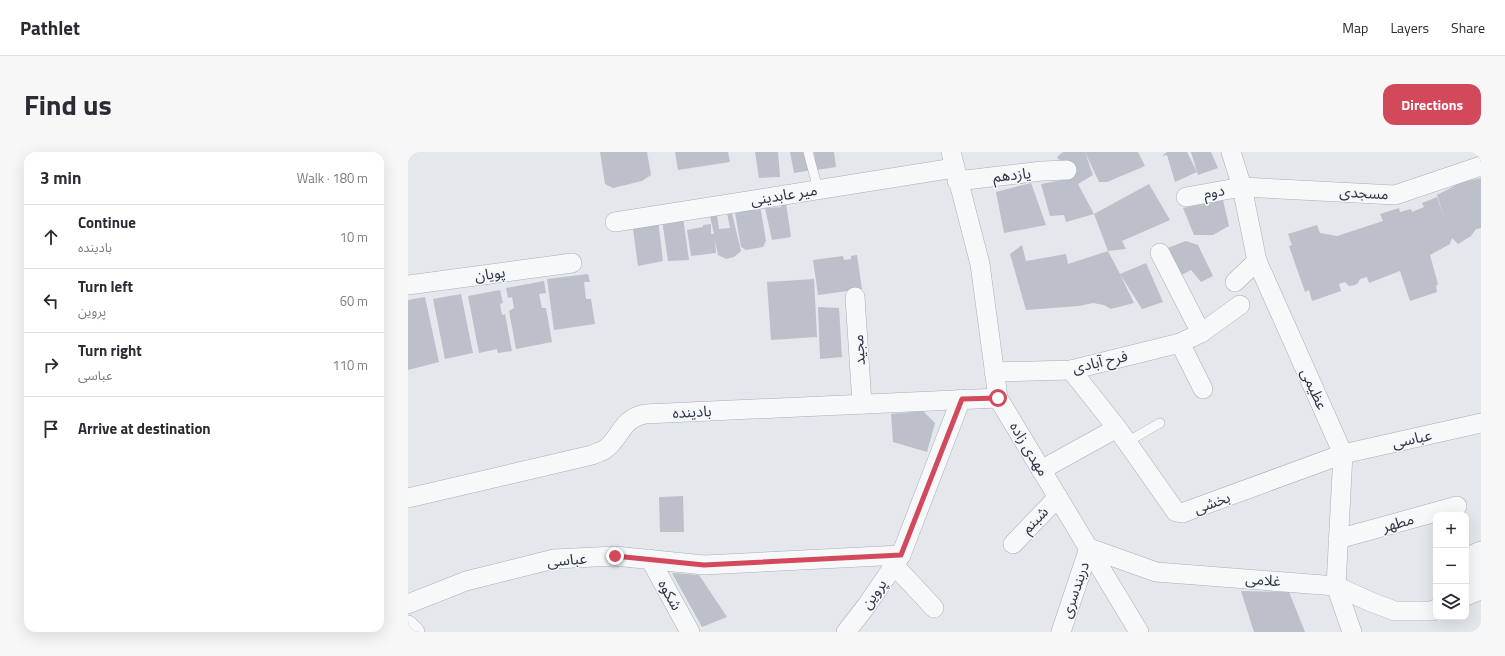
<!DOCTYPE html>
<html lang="en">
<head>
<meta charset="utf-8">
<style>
  :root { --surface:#fff; --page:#f7f7f7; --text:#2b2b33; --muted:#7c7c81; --line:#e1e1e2; --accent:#d1495b }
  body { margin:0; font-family:"Titillium Web","Noto Sans Arabic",sans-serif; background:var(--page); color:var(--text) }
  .controls { position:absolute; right:12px; bottom:12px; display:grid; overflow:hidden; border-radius:8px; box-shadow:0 4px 16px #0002 }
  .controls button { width:36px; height:36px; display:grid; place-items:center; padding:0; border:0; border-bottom:1px solid var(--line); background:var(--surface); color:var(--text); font:20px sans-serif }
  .stop { position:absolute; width:12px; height:12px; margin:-9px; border:3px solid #d1495b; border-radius:50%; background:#fff }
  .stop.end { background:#d1495b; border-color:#fff; box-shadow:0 1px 4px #0008 }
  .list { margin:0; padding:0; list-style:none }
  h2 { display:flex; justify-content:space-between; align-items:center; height:52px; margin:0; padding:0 16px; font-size:17px }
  h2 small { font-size:13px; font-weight:400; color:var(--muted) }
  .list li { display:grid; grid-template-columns:26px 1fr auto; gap:12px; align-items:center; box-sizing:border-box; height:64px; padding:0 16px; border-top:1px solid var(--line) }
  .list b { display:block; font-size:15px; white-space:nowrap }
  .list p { margin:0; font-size:13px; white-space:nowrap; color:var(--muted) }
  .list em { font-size:13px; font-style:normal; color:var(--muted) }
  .icon { flex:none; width:22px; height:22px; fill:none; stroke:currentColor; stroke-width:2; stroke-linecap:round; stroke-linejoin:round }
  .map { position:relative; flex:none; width:1073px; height:480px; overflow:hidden; border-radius:12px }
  header { display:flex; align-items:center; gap:24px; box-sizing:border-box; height:56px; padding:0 20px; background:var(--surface); border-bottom:1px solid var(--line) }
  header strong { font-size:19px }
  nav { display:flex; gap:22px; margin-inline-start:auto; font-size:14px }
  .intro { display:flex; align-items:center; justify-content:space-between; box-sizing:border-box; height:96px; padding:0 24px }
  h1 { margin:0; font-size:28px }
  .button { padding:10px 18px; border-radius:12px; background:var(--accent); color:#fff; font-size:14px; font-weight:700 }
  main { display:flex; gap:24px; padding:0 24px }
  aside { flex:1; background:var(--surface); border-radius:12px; box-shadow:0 4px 16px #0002 }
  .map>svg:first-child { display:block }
  .building { fill:#bbc0ca }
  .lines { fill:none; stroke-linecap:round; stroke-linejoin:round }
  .service-casing { stroke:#a9aeb7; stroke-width:10 }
  .minor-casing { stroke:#a9aeb7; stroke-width:20 }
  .service { stroke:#f7f8fa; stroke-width:9 }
  .minor { stroke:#f7f8fa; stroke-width:19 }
  .route { stroke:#d1495b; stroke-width:5 }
  .labels { text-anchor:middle; stroke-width:3; stroke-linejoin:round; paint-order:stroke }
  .street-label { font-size:15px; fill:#2b3445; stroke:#f4f6f9 }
</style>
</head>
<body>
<header>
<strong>Pathlet</strong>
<nav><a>Map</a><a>Layers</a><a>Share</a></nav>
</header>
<div class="intro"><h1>Find us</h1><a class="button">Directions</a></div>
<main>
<aside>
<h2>3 min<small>Walk · 180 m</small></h2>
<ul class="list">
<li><svg class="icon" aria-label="ahead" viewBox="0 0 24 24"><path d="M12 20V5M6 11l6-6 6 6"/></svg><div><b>Continue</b><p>بادینده</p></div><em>10 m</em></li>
<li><svg class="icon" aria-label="left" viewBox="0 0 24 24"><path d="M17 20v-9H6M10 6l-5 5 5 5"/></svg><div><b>Turn left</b><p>پروین</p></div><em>60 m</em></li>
<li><svg class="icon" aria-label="right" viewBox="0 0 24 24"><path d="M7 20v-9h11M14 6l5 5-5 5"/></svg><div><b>Turn right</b><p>عباسی</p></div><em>110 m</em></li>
<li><svg class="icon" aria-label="arrive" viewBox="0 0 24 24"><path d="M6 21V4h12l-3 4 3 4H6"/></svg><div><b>Arrive at destination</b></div></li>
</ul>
</aside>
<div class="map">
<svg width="1073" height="480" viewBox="0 0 1073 480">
  <rect width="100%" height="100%" fill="#e4e7ec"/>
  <!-- building -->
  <g class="building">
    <path d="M192,0H239L243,23L234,29L205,36L197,32Z"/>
    <path d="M267,0H320L322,10L270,18Z"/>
    <path d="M347,0H370L372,25L351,26Z"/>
    <path d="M382,0H400L404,18L386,21Z"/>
    <path d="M406,0H426L428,15L408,18Z"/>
    <path d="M655,0H677L685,23L670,32L686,62L658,70L656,63L642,64L633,32L665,26L649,5Z"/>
    <path d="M677,0H730L737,14L699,30H691Z"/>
    <path d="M759,0H779L789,20L767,30L759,3L754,4Z"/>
    <path d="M783,0H803L810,16L790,23Z"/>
    <path d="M1073,26V76L1068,77L1063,84L1050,92L1044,86L1042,92L1022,103L1030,132L1028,134L1029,140L1002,149L992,119L961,131L959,125L952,127L950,131L947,133L941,134L937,130L931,132L933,139L904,149L901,138L897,140L881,94L884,93L880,82L909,73L912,81L929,84L975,69L972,62L991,56L992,60L1003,57L1004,60L1016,55L1014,51L1029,45L1037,68L1029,43L1054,30Z"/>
    <path d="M623,31L638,73L596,81L588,40Z"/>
    <path d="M741,32L762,68L714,89L718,97L700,99L686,62Z"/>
    <path d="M815,48L821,74L805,83H786L775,56Z"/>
    <path d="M374,51H378L383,85L364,88L357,56L373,55Z"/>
    <path d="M352,53L358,89L355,95L338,98L333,95L326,55Z"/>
    <path d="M319,61H324L333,99L326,105L318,107L310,103L307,88L308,101L283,104L279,78L295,75V73L303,72V82H306L302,64L309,63L311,77L322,76Z"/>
    <path d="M275,66L281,108L260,109L254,68Z"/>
    <path d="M250,67L255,109L230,114L224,70Z"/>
    <path d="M778,89L790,93L805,124L793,130L783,118L770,125L757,97Z"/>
    <path d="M614,93L618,109L658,102L660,112L700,99L712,122L738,111L755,150L734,157L712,122L726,151L703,157L696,153L685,151L671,154L618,158L602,102Z"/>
    <path d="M449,103L454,137L410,143L405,108L435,104L436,108L443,107V104Z"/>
    <path d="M180,122L182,130H176L178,147H183L187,172L146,178L139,127Z"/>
    <path d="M406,127L409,185L363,188L359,130Z"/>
    <path d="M136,129L138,141L131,142L134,156H138L144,190L108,197L101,159L106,156L104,145L100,146L98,136Z"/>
    <path d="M92,138L95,151L92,152L94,163L97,162L104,199L90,201L89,197L71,201L60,144Z"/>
    <path d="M53,142L65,201L37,207L25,147Z"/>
    <path d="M17,145L31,210L0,218V148Z"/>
    <path d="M410,155L431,156L434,205L412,207Z"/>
    <path d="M515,259L527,271L519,300L485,290L483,262Z"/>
    <path d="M275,344L276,380H252L251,345Z"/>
    <path d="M264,421L291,423L319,465L294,475Z"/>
    <path d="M833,439L881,440L897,480H846Z"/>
  </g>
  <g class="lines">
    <!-- service casing -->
    <g class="service-casing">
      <g id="service">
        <path d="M400,0L410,37"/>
        <path d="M719,290L752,271"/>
      </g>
    </g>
    <!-- minor casing -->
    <g class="minor-casing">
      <g id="minor">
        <path d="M543,0L572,112L590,246L731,480"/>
        <path d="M823,0L834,35L849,109L935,302L928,434L944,480"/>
        <path d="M549,29L634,19L659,18"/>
        <path d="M778,45L834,35L987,43L1073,14"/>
        <path d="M207,70L546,16"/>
        <path d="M752,101L793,181"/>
        <path d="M827,130L849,109"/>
        <path d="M0,133L164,111"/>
        <path d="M447,145L454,252"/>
        <path d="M772,191L795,237"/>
        <path d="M663,218L709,276L768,360L774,361L935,302L1073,271"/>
        <path d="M586,220L663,218L772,191L793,181L832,153"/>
        <path d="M633,318L709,276"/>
        <path d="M0,346L184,303C188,301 192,300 196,298C213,287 212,267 237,262L590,246"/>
        <path d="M930,387L1049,354"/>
        <path d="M605,392L650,345"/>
        <path d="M681,396L748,420L928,434L963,450L987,459H1024L1028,457"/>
        <path d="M242,407L282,480"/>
        <path d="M486,413L526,456"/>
        <path d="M1058,444L1072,438L1066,402L1073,399"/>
        <path d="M0,452L58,429L146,407L207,404L296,413L493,403"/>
        <path d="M0,473L7,480"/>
        <path d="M438,480L459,453L493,403L553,247"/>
        <path d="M653,480L681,396"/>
      </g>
    </g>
    <!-- service -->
    <use href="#service" class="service"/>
    <!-- minor -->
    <use href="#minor" class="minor"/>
  </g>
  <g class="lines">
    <!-- route -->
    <path class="route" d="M207,404L296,413L493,403L554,247L590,246"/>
  </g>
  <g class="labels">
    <!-- street labels -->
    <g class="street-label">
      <text transform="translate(604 23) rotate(-6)" y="5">یازدهم</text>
      <text transform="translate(806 40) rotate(-10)" y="5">دوم</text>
      <text transform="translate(956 41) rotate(3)" y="5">مسجدی</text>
      <text transform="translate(376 43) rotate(-9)" y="5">میر عابدینی</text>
      <text transform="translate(82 122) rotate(-8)" y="5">پویان</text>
      <text transform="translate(451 198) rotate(-94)" y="5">مجید</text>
      <text transform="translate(692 210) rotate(-13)" y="5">فرح آبادی</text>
      <text transform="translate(906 237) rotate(66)" y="5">عظیمی</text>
      <text transform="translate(284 260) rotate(-3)" y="5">بادینده</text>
      <text transform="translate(1004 287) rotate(-12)" y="5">عباسی</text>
      <text transform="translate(621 297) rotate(59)" y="5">مهدی زاده</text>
      <text transform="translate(804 351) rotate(-20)" y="5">بخشی</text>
      <text transform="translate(627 368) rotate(-46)" y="5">شبنم</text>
      <text transform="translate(990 371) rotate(-16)" y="5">مطهر</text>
      <text transform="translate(159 408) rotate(-5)" y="5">عباسی</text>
      <text transform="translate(855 428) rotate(4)" y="5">غلامی</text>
      <text transform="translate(667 438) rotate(-71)" y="5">دربندسری</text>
      <text transform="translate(466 442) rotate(-55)" y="5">پروین</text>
      <text transform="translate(262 443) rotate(61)" y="5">شکوه</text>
    </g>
  </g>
</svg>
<div class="controls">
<button>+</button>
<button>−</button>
<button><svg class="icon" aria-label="layers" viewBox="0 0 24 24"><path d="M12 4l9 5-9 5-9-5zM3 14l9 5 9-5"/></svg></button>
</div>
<div class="stop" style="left:590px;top:246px"></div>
<div class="stop end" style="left:207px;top:404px"></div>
</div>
</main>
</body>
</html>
